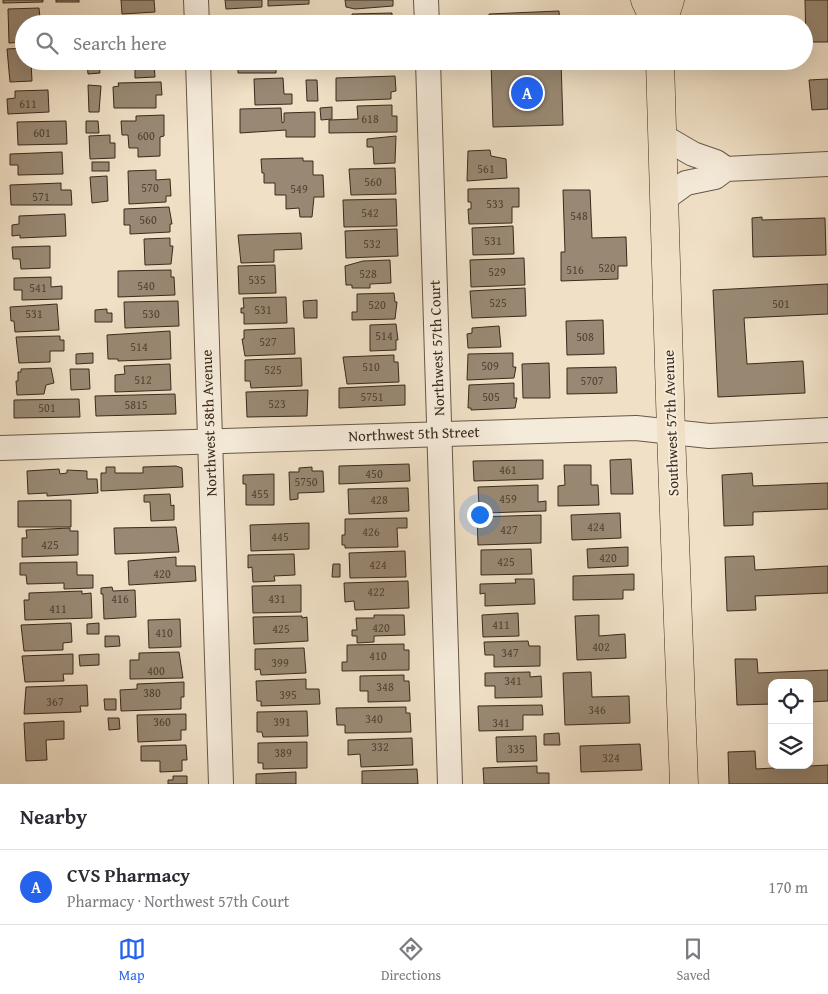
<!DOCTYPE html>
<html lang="en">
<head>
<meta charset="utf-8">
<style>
  :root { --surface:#fff; --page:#f7f7f7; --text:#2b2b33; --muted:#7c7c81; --line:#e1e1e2; --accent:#2563eb }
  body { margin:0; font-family:"Gentium Book Plus",serif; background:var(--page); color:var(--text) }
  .controls { position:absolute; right:15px; bottom:15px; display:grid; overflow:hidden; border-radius:10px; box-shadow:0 5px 20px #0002 }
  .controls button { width:45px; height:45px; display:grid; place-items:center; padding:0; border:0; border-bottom:1px solid var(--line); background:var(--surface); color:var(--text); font:25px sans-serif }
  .you { position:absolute; left:479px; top:514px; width:18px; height:18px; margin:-12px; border:4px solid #fff; border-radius:50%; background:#1a73e8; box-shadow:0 0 0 8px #1a73e833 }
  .badge { display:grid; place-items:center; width:32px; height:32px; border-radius:50%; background:var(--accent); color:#fff; font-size:16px; font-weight:700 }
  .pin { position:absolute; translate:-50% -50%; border:2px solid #fff; box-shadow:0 1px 5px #0006 }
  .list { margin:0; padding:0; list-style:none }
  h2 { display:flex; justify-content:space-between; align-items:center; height:65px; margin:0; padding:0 20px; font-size:21px }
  h2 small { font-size:16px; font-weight:400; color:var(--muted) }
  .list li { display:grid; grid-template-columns:32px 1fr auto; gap:15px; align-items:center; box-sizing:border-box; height:75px; padding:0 20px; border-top:1px solid var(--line) }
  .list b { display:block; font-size:19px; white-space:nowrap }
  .list p { margin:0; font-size:16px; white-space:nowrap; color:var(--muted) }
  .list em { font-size:16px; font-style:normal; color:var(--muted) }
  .icon { flex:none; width:28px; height:28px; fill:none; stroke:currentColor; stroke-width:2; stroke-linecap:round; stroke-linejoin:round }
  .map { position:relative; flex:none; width:828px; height:784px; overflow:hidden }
  .search { position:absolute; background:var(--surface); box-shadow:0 5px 20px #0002; left:15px; right:15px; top:15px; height:55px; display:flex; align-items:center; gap:12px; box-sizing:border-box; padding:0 18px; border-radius:28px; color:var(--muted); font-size:19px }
  .sheet { height:140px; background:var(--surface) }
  nav { display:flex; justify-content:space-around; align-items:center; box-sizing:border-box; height:70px; border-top:1px solid var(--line); background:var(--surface); font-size:14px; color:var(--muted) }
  nav a { display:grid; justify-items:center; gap:2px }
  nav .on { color:var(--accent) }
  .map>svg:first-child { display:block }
  .building { fill:#998974; stroke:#3a2a1c }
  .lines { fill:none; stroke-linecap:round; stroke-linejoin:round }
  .minor-casing { stroke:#685846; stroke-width:26 }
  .major-casing { stroke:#3a2a1c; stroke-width:29 }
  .minor { stroke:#f5ebda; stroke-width:24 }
  .major { stroke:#f0e0c6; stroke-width:28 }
  .labels { text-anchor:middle; stroke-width:4; stroke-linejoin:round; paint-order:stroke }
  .number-label { font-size:12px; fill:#524232 }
  .street-label { font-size:15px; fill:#3a2a1c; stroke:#f5ebda }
</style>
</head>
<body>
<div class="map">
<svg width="828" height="784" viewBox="0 0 828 784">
  <rect width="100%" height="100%" fill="#f0e0c6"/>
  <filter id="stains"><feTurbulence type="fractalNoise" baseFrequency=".004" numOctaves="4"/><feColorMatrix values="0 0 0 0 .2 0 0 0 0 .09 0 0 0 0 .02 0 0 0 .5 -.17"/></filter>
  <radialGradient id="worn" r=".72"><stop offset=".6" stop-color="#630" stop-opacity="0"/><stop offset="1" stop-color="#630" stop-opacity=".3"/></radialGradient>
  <!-- building -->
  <g class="building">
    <path d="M3,0H43V2L3,3Z"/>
    <rect x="56" y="0" width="23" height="2"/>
    <path d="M121,0H154L155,12L122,14Z"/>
    <path d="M225,0H262V7L226,9Z"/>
    <path d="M268,0H309V4L268,6Z"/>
    <path d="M345,0H393V6L355,9L346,7Z"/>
    <path d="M805,0H828V42H806Z"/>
    <path d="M39,8L40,18L30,19V24H24V42L9,43L8,9Z"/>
    <path d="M559,11L560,24H489V14Z"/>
    <path d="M392,13V24H343V21H352V14Z"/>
    <path d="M233,16H287L288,24H233Z"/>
    <path d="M160,19V24H109V20Z"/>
    <path d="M24,48V61H31L32,81L10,82L7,49Z"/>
    <path d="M87,61H99L100,73L88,74Z"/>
    <path d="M135,61H161V63L154,64L155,77L135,78Z"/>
    <path d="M238,61H291V62H276V73H238Z"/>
    <path d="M342,61H389V67L342,68Z"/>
    <path d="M491,61H561L563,125L493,127Z"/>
    <path d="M395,76L396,91L391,92V99L336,101V78Z"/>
    <path d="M283,78L284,94H292V104L255,105L254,79Z"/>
    <path d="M828,79V109L812,110L809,80Z"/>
    <path d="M306,80H317L318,101H307Z"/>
    <path d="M161,82L162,95H156V108H114L113,87L119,86L118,83Z"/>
    <path d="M88,85L101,86L99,112H89Z"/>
    <path d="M48,90L49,112L8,114L7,99L15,98V91Z"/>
    <path d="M392,105V116H397V132L329,133V120L358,119L357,106Z"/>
    <path d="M332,107V119L321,120L320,108Z"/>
    <path d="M281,108L282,123L284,122V113L315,112V137H286V130L240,133V109Z"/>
    <path d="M164,115V136L160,137V156L138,157V148H129L128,135H122L121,121H136V116Z"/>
    <path d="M66,121L67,144L18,145L17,122Z"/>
    <path d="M86,121H98L99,133H86Z"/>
    <path d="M110,135V143H115V158L90,159L89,136Z"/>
    <path d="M396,136L395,163L374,164L373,147H367V139Z"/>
    <path d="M490,150L491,156L506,159L507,178L467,181L468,151Z"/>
    <path d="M62,152L63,174L18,175V165H10V154Z"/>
    <path d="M303,158V161H313V175H323L324,197H314L312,217H300L299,208L286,209V195H275V183H264V173H262L261,159Z"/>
    <rect x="92" y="162" width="17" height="9"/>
    <path d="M395,168L396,194L351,195L349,169Z"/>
    <path d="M156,170V180L170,179L171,196H166V202L129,204L128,171Z"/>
    <path d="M107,176L108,201L92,203L90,177Z"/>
    <path d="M61,183V190H71L72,205H11L10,185Z"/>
    <path d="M519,188V207H512V223L469,224L468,209H471V202H468V189Z"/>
    <path d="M563,190H590L592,238L626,237L627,266H618V279L561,281V252H565Z"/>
    <path d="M396,199L397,226L344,227L343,200Z"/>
    <path d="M169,207L172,224H170V232L130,234V225H124V209Z"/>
    <path d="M65,214L66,236L20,238V235L12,236V225L19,224V216Z"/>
    <path d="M762,217V220L825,218L826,255L753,257L752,218Z"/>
    <path d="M513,226L514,254L473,255L472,228Z"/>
    <path d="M397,229L398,256L346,258L345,231Z"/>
    <path d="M301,233L302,249L274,250V262L241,263L238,235Z"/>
    <path d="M170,238V246H173L171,264L145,265L144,239Z"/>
    <path d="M50,246V268L21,269L20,259H13L12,247Z"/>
    <path d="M524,258L525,285L471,287L470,260Z"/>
    <path d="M390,260L391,283L370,284V288H352V285H346L345,266L363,261Z"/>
    <path d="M275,265L276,293L239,294L238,266Z"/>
    <path d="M171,270V277H174L175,295L118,297V271Z"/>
    <path d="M51,277V287L62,286V299L22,300V290H14V278Z"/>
    <path d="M828,284V314L744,318L747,364L803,361L805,393L718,397L713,290Z"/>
    <path d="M525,288L526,316L472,318L470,291Z"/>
    <path d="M394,293L395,302H397L395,319L352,320V312H357V294Z"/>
    <path d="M286,297L287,323L244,324V313H241V308H244L243,298Z"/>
    <path d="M317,300V318H304L303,301Z"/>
    <path d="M178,301L179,326L125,328L124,302Z"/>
    <path d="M57,304L59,330L15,332L14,321H11L10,307Z"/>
    <path d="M107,309V313H112V322H95V310Z"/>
    <path d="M603,320L604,354L567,355L566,321Z"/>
    <path d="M396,324L398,340H396V350L370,351V325Z"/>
    <path d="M499,326L501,347L468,348L467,334L472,333V328Z"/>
    <path d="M294,328L295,354L245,356L242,339H244V330Z"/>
    <path d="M170,331L171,359L118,361V359H108L107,335Z"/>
    <path d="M60,336V340H64V351H50V362L19,363L16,337Z"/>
    <path d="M93,353V363L76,364V354Z"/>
    <path d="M513,353V367H516L514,378L467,380L468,354Z"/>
    <path d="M394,355V362H398L399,382L347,384L343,357Z"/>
    <path d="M301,358L302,386L251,388L250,381H245V360Z"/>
    <path d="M549,363L550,398H523L522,364Z"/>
    <path d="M170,364L171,390L115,392V375L125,374L124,366Z"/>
    <path d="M616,367L617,393L567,394V368Z"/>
    <path d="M51,368L54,383L46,385L44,394L17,395L16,381H18V372H21V369Z"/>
    <path d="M70,369H89L90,389L71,390Z"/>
    <path d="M514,383V398H517L515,408L471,410V408H468L469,385Z"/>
    <path d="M405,385V405L339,408V388Z"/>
    <path d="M308,390L307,416L247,417L246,392Z"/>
    <path d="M175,394L176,414L96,416L95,396Z"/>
    <path d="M79,399L80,417L14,418V400Z"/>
    <path d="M631,459L633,494H611L610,460Z"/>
    <path d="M543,460V479L474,481L473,461Z"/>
    <path d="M409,464L410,481L339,484V466Z"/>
    <path d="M564,465H591V485H598L599,505L558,506V486L565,485Z"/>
    <path d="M176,466L182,468L183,487L101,491V473H106V467H115V473H143V467Z"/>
    <path d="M312,467V471H323L324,492L298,493V499L290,500L289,472H299V468Z"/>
    <path d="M59,469L60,474L67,473V470L87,471V479H97L98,493L47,496V493L28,494L27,471Z"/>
    <path d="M752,473L753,486L828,483V509L753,512V525L724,526L722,475Z"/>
    <path d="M274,474V505H246V484H243V475Z"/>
    <path d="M538,485V502L546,501V511L485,513V506H479L478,487Z"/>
    <path d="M408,488L409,511L349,514L348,489Z"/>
    <path d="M170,494L171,506L174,505V520L151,521L150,502H144V495Z"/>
    <path d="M71,500V527H18V501Z"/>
    <path d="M620,513L621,538L572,540L571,515Z"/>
    <path d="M541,515V543L478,545L477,517Z"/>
    <path d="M407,518V528H397L398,547L345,548V545H342V535H345V519Z"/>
    <path d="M309,523V549L251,551L250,525Z"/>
    <path d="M176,527L179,552L115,554L114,528Z"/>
    <path d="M70,528V531H78V555L22,557V538H27L26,530Z"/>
    <path d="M628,547V566L588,568L587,549Z"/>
    <path d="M531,549L532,574L481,575V550Z"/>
    <path d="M405,551L406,577L350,578L349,553Z"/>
    <path d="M294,554L295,575L274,576L275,581L253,582L252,567L248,568V555Z"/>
    <path d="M754,556L755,570L828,566V593L755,596L756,610L727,611L725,557Z"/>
    <path d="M176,557V566H195L196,581L129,585L128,561Z"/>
    <path d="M77,562V575H93V588L64,589V583L27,584L26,575H20V563Z"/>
    <path d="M333,564H340V577H332Z"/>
    <path d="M634,574V590H623V599L573,600V576Z"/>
    <path d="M515,579H534L535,604L485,606V593L480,594V584L516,583Z"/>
    <path d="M408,581L409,608L355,610L354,601L345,602L344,583Z"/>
    <path d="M301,585V612L253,613L252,586Z"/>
    <path d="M112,587L113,591L135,590L136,617L104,619L103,594H101V588Z"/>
    <path d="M82,591V594L91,593L92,618L25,620L24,600H29V593Z"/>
    <path d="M518,613L519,636L483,637L482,615Z"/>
    <path d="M374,615H404L405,635L374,636V642L357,643V636H352V630H357L356,618H374Z"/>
    <path d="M599,615V636L625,634L626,658L577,660L575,616Z"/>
    <path d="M302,616V618L307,617L308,641L254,644L253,617Z"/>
    <path d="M180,619L181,647L149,648L148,620Z"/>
    <path d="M71,623L72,642L63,643V650L24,651L21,625Z"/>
    <path d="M99,623V634H87V624Z"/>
    <path d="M105,636H119L120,646L105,647Z"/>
    <path d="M528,641L529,646H540V666L494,667V655H485L484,642Z"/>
    <path d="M404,644V650H409V670L342,671V662H347V645Z"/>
    <path d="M304,648L306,673L261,675L260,669L255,670V649Z"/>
    <path d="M179,652L183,678L130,679V660H139V653Z"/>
    <path d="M73,654V674H63L64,681L25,682L22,656Z"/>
    <path d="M99,654V665L80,666L79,655Z"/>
    <path d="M735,659H757L758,673L828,670V701L809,702V683H772V704L737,705Z"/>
    <path d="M530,672V677L541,676L542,697L495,698V686H485V673Z"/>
    <path d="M591,672L592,697L629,696L630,723L565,725L563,673Z"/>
    <path d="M404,675V681H409L410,701L368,702V691H360V676Z"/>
    <path d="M306,679V689H319L320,704L261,706V701H257L256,681Z"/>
    <path d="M184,682V697H181V709L121,711L120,690L137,689V684Z"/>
    <path d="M87,685L88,706H80L81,712L24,714L26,687Z"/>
    <path d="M104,699H116V710H105Z"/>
    <path d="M542,705L543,715H523V730L479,731L478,706Z"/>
    <path d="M406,707V713H410L411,732L345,733V725H337L336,708Z"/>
    <path d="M307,711L308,736L263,737L262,732H257V712Z"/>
    <path d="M186,714V730H181V740L138,742L137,715Z"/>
    <path d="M108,718H119L120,729L109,730Z"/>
    <path d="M64,721V739L46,740L47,760L26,761L24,723Z"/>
    <path d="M559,733L560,745H544V734Z"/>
    <path d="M536,736L537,761L497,762L496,737Z"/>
    <path d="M412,738L413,765L361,767L360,754L348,755V740Z"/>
    <path d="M307,742V768L263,769V763H258V743Z"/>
    <path d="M640,744L642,770L581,772L580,746Z"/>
    <path d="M186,745L187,760H182V771L160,772V761H141V746Z"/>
    <path d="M755,751L756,769L828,765V784H729L728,752Z"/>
    <path d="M537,766V773H549V784H484L483,768Z"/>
    <path d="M417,769L418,784H362V771Z"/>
    <path d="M296,772V784H256V774Z"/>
    <path d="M173,776H187V784H168V780H173Z"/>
  </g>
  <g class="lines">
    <!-- minor casing -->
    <g class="minor-casing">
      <g id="minor">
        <path d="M196,0L197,24"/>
        <path d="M426,0L427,24"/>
        <path d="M198,61L221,784"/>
        <path d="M428,61L450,784"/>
        <path d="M662,136L693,154L716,162L726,169"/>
        <path d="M664,199L686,183L715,177L726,169L828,164"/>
        <path d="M0,448L636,428L709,436L828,430"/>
      </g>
    </g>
    <!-- major casing -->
    <g class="major-casing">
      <g id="major">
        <path d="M645,0L656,24"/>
        <path d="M662,24L670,0"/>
        <path d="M660,61L671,432L684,784"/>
      </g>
    </g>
    <!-- minor -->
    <use href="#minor" class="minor"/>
    <!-- major -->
    <use href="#major" class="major"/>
  </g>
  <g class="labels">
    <!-- number labels -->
    <g class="number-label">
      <text x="28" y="108">611</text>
      <text x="370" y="123">618</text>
      <text x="42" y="137">601</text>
      <text x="146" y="140">600</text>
      <text x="486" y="173">561</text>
      <text x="373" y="186">560</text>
      <text x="150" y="192">570</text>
      <text x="299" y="193">549</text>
      <text x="41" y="201">571</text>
      <text x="495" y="208">533</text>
      <text x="370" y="217">542</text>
      <text x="579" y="220">548</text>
      <text x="148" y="224">560</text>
      <text x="493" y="245">531</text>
      <text x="372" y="248">532</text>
      <text x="607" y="272">520</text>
      <text x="575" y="274">516</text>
      <text x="497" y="276">529</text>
      <text x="368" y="278">528</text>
      <text x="257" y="284">535</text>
      <text x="146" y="290">540</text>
      <text x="38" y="292">541</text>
      <text x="498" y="307">525</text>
      <text x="781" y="308">501</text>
      <text x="377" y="309">520</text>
      <text x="263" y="314">531</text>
      <text x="34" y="318">531</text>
      <text x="151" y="318">530</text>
      <text x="384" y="340">514</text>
      <text x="585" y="341">508</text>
      <text x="268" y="346">527</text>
      <text x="139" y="351">514</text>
      <text x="490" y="370">509</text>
      <text x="371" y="371">510</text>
      <text x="273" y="374">525</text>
      <text x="143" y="384">512</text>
      <text x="592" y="385">5707</text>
      <text x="372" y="401">5751</text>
      <text x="491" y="401">505</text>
      <text x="277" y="408">523</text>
      <text x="136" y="409">5815</text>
      <text x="47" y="412">501</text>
      <text x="508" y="474">461</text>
      <text x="374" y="478">450</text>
      <text x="306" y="486">5750</text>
      <text x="260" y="498">455</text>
      <text x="508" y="503">459</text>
      <text x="379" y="504">428</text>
      <text x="596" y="531">424</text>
      <text x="509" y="534">427</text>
      <text x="371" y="536">426</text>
      <text x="280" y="541">445</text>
      <text x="50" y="549">425</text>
      <text x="608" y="562">420</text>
      <text x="506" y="566">425</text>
      <text x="378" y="569">424</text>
      <text x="162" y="578">420</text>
      <text x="376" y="596">422</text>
      <text x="120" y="603">416</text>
      <text x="277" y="603">431</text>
      <text x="58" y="613">411</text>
      <text x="501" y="629">411</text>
      <text x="381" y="632">420</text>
      <text x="281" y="633">425</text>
      <text x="164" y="637">410</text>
      <text x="601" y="651">402</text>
      <text x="510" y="657">347</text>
      <text x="378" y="660">410</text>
      <text x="280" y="667">399</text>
      <text x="156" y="675">400</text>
      <text x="513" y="685">341</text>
      <text x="385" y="691">348</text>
      <text x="152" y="697">380</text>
      <text x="288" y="699">395</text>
      <text x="55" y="706">367</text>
      <text x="597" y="714">346</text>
      <text x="374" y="723">340</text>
      <text x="162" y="726">360</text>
      <text x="282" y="726">391</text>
      <text x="501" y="727">341</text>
      <text x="380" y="751">332</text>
      <text x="516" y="753">335</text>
      <text x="283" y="757">389</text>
      <text x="611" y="762">324</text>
    </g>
    <!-- street labels -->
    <g class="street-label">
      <text transform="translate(437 348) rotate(-92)" y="5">Northwest 57th Court</text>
      <text transform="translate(209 423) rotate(-92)" y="5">Northwest 58th Avenue</text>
      <text transform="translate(671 423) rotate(-92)" y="5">Southwest 57th Avenue</text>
      <text transform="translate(414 434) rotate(-2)" y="5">Northwest 5th Street</text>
    </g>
  </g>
  <rect width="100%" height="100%" filter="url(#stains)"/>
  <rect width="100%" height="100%" fill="url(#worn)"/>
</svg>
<div class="controls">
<button><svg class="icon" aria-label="locate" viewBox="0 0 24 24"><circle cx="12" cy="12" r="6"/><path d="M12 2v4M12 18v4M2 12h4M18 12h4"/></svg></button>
<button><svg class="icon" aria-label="layers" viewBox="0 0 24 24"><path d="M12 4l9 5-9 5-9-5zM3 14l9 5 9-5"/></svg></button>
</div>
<div class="you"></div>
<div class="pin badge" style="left:527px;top:93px">A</div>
<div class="search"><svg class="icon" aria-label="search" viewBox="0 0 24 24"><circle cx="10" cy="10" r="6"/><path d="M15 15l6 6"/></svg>Search here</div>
</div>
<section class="sheet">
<h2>Nearby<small></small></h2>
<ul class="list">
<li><span class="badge">A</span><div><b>CVS Pharmacy</b><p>Pharmacy · Northwest 57th Court</p></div><em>170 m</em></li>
</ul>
</section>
<nav>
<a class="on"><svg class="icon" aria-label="map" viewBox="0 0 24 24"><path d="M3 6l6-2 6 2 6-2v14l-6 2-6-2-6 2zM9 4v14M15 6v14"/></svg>Map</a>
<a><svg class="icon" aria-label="directions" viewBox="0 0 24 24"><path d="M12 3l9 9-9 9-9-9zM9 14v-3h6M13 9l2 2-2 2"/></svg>Directions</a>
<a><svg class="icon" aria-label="saved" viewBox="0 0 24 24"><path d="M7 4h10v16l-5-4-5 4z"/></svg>Saved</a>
</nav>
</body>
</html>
